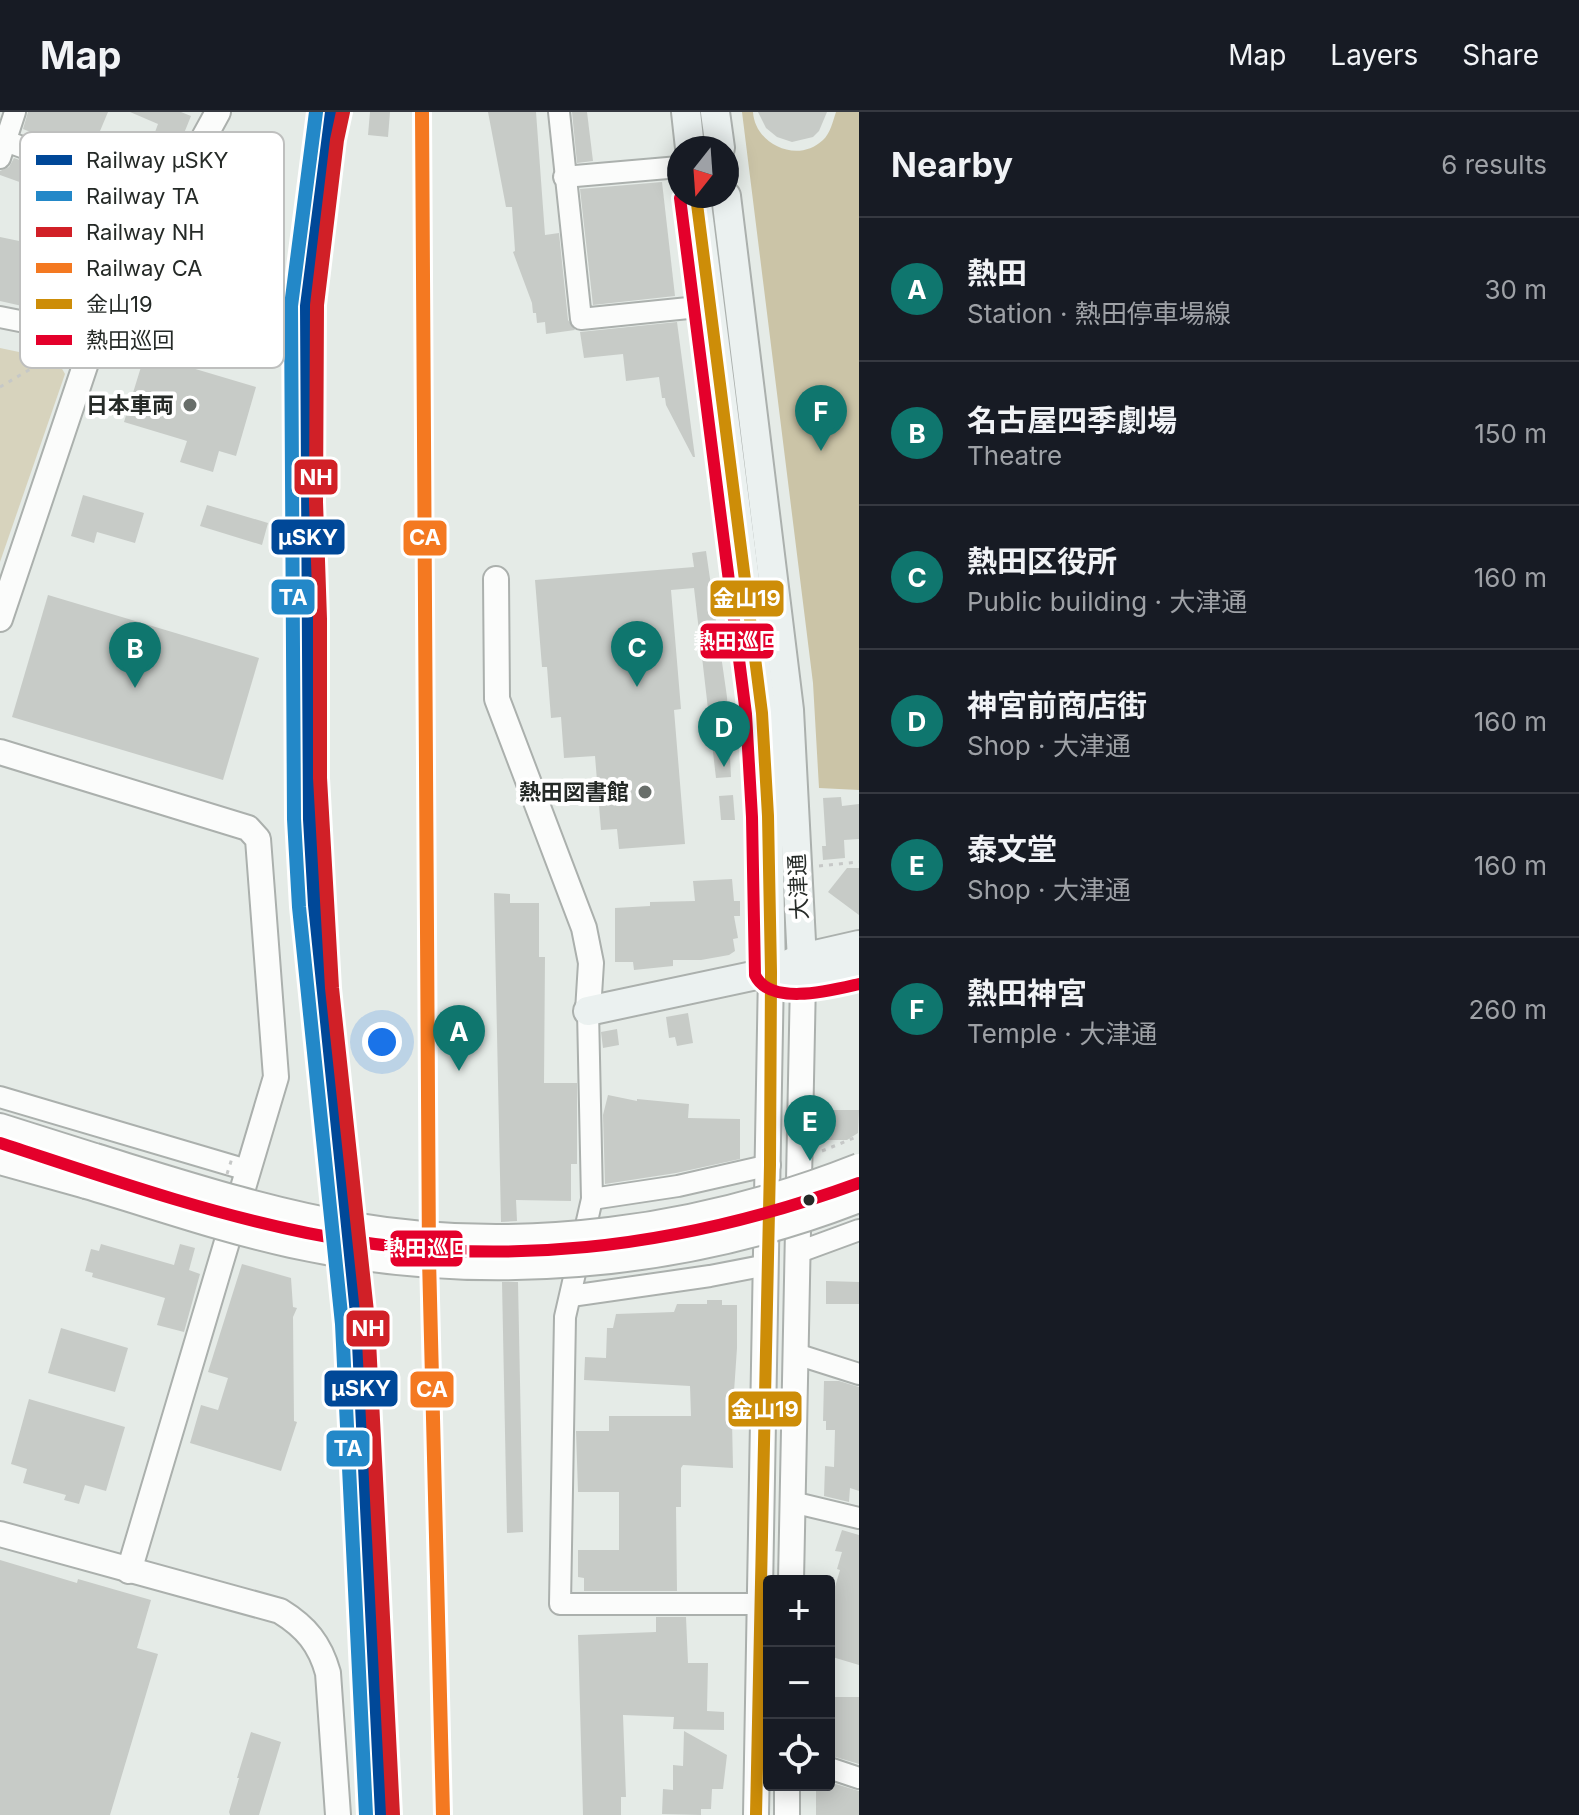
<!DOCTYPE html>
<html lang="en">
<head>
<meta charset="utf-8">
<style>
  :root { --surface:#171b24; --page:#242831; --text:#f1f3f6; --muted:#9ea1a6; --line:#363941; --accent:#0f766e }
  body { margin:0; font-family:Inter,"Noto Sans JP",sans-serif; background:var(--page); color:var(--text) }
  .controls { position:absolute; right:24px; bottom:24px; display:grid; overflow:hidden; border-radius:8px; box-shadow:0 4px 20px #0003 }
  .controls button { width:72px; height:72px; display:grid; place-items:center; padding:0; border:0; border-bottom:2px solid var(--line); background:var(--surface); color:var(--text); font:40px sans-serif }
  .compass { position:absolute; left:667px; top:24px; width:72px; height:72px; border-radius:50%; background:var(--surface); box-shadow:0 4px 20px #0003; rotate:197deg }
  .you { position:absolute; left:382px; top:930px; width:28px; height:28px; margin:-20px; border:6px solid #fff; border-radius:50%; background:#1a73e8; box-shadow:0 0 0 12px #1a73e833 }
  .badge { display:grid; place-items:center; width:52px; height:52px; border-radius:50%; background:var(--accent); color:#fff; font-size:26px; font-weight:700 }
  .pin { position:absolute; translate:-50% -66px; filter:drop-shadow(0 2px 4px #0008) }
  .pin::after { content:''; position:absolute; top:42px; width:28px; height:24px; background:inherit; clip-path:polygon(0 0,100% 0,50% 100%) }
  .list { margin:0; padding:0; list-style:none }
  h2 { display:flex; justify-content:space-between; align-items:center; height:104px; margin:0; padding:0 32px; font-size:34px }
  h2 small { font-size:26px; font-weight:400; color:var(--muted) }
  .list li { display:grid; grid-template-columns:52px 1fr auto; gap:24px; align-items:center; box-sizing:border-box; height:144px; padding:0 32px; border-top:2px solid var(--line) }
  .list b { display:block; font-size:30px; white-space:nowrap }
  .list p { margin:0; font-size:26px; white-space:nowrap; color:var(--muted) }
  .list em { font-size:26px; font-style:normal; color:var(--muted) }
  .icon { flex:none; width:44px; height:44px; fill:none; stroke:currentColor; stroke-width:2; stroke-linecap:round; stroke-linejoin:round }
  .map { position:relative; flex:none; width:859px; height:1703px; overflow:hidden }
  header { display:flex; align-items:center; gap:48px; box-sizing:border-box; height:112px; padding:0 40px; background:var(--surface); border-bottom:2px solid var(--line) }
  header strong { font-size:38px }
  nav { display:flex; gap:44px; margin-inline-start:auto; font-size:28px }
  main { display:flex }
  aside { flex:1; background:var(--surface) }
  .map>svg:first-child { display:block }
  .green { fill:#d7d3bd }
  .forest { fill:#cbc4a7 }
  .building { fill:#c7cbc7 }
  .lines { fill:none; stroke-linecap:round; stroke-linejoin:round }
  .service-casing { stroke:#abb0ad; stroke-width:14 }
  .minor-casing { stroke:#abb0ad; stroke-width:24 }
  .tertiary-casing { stroke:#abb0ad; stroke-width:28 }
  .secondary-casing { stroke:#abb0ad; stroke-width:32 }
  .path { stroke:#c6c8c7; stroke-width:3; stroke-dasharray:4 6; stroke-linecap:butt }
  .service { stroke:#fbfcfb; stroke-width:10 }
  .minor { stroke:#fbfcfb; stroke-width:20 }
  .tertiary { stroke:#fbfcfb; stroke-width:24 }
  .secondary { stroke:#ebf1f0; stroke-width:28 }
  .tertiary-bridge-casing { stroke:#abb0ad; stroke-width:28; stroke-linecap:butt }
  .path-bridge { stroke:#c6c8c7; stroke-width:3; stroke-dasharray:4 6; stroke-linecap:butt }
  .tertiary-bridge { stroke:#fbfcfb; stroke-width:24 }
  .bus-1-casing { stroke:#fff; stroke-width:18 }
  .bus-2-casing { stroke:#fff; stroke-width:18 }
  .bus-1 { stroke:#cd8d08; stroke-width:12 }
  .bus-2 { stroke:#e4002b; stroke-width:12 }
  .rail-1-casing { stroke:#fff; stroke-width:20 }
  .rail-2-casing { stroke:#fff; stroke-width:20 }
  .rail-3-casing { stroke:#fff; stroke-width:20 }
  .rail-4-casing { stroke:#fff; stroke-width:20 }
  .rail-1 { stroke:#004898; stroke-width:14 }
  .rail-2 { stroke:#2388c8; stroke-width:14 }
  .rail-3 { stroke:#d12027; stroke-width:14 }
  .rail-4 { stroke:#f47921; stroke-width:14 }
  .poi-dot { fill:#686e6a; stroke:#fff; stroke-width:3 }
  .bus-dot { fill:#252a27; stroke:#fff; stroke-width:3 }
  .labels { text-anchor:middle; stroke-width:8; stroke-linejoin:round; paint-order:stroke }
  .poi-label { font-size:22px; font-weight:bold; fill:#252a27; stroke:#fff; text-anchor:end }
  .street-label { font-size:22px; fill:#252a27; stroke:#fff }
  .key { fill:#fff; stroke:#bebfbe; stroke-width:2 }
  .key-label { font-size:22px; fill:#252a27 }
  .line-badge { stroke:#fff; stroke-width:3 }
  .badge-label { font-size:22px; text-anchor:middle; font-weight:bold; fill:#fff }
</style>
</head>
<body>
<header>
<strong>Map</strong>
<nav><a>Map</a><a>Layers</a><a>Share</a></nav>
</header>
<main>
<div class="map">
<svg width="859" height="1703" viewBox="0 0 859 1703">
  <rect width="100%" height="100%" fill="#e5ebe7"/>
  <!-- green -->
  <path class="green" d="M0,236L57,248L65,262L0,450Z"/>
  <!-- forest -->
  <path class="forest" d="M742,0H753C755,33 798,52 823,28C830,22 833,9 836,0H859V678L819,676L813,571Z"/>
  <!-- building -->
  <g class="building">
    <path d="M28,0H108L100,19L111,23L107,35L115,38L110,53L42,28L43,25L23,17Z"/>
    <path d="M130,0H181L191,4L172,51L147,42L158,12Z"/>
    <path d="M370,0H390L388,25L368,23Z"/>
    <path d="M488,0H536L545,123L559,121L568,208L575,218L546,222L545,210L537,211L536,201H533L532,191L513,140L515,139L512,95H506Z"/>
    <path d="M572,0H587L593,49L577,51Z"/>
    <path d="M758,0H827L819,19L813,25L792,30L777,25L766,16Z"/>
    <path d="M14,46L46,57L39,77L0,63V59L9,55Z"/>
    <path d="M662,70L675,184L593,193L580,77Z"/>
    <path d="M29,110L44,114L33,152L39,153L31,196L0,189V125L24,130Z"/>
    <path d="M677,210L695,345H693L666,293L665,286H662L659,265L626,269L623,242L584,246L580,220Z"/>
    <path d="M145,242L256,275L236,344L219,339L213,360L180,350L187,329L124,310Z"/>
    <path d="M83,383L144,401L135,431L97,420L94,431L71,424Z"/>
    <path d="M207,393L268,411L262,433L200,414Z"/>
    <path d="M706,439L727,585L731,665L716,666L694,476L671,478L681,597L674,598L685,732L619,737L617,717L601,718L595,644L564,646L561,605L551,606L547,555H542L535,468L694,455L692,441Z"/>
    <path d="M48,483L259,546L223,668L12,605Z"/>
    <path d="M733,683L735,708H721L719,684Z"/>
    <path d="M841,685L842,694L859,692V727L844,728L845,746L823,748L822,734H826L823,686Z"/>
    <path d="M847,756H859V803L828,780Z"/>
    <path d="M732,767L734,789H740V804H734L738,826L733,827L735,839L729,843L701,848H673V854L634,858L633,850H615V796L650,794V790L695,789L693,769Z"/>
    <path d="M494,781L510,782V791H539V845H545L544,971H577V1052H571V1089L516,1088L517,1109L501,1110Z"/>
    <path d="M688,901L693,931L677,934L675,925L669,926L666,905Z"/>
    <path d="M617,917L619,933L603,936L601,920Z"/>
    <path d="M608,983L637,989V987L689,992L688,1006L740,1007V1047L676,1061L605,1072L603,1003Z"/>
    <path d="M829,998H859L858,1021L847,1028H828Z"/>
    <path d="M101,1132L174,1153L180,1132L195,1136L189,1158L200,1162L184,1220L157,1213L165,1186L92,1165L93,1161L85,1159L91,1137L99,1139Z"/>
    <path d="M242,1152L291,1166L293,1195L297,1196L293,1205L294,1309L297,1310L281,1359L190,1331L201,1293L218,1298L228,1266L208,1260Z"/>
    <path d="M826,1169L859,1170V1192H826Z"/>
    <path d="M502,1170H518L523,1420L507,1421Z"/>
    <path d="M707,1188H722V1193H737V1236L732,1309L733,1356L683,1353L681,1356V1395H676L677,1479H584V1466L578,1465V1438H619V1380H578L576,1319H609V1304H691L690,1274L584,1268L585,1245L606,1246L607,1216H613L616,1202L674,1200L677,1192H707Z"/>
    <path d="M61,1216L128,1236L115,1280L48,1261Z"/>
    <path d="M824,1269H839L859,1275V1379L850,1376L849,1390L824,1384L825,1354L834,1355L835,1318H826V1309H823Z"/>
    <path d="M29,1287L125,1315L106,1379L85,1373L79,1392L64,1388L66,1383L23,1371L27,1357L11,1352Z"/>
    <path d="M842,1418L859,1423V1553L829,1544V1495L840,1458L837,1457L842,1440L835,1439Z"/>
    <path d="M0,1448L77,1471L78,1467L151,1488L137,1536L158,1542L110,1703H0Z"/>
    <path d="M656,1505H686L688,1551H708L707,1599L724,1600V1618L673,1617L674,1605L623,1603L626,1685H621V1703H583L578,1523L656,1520Z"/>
    <path d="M829,1585H859V1652L829,1643Z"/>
    <path d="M684,1619L727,1643L723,1677H712L711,1697H701V1703L662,1702L663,1677L673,1678V1653L683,1654Z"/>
    <path d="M251,1620L281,1630L259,1703H230L229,1700L239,1666H237Z"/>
    <path d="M829,1670L859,1679V1703H816V1673H829Z"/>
  </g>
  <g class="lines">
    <!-- service casing -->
    <g class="service-casing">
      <path id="service" d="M133,156L204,178L218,135L156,115"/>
    </g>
    <!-- minor casing -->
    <g class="minor-casing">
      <g id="minor">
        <path d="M559,0L581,207L708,194"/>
        <path d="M0,27L170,89"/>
        <path d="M0,46L15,0"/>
        <path d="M564,65L679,55"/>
        <path d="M0,205L95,224"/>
        <path d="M588,899L592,1087L565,1205L560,1492H759"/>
        <path d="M0,985L247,1058"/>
        <path d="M592,1087L678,1074L770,1053"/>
        <path d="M799,1140L859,1118"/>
        <path d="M571,1184L710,1164L767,1153"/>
        <path d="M796,1242L859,1262"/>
        <path d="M792,1390L859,1406"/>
        <path d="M829,1656L859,1666"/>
      </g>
    </g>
    <!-- tertiary casing -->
    <g class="tertiary-casing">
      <g id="tertiary">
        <path d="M496,467L497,587L584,816L591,851L588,899"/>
        <path d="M0,507L95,224L218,0"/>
        <path d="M0,640L248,716L258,727L276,965L129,1459"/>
        <path d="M0,1014L95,1044"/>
        <path d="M0,1050L86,1074"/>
        <path d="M0,1422L280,1499C306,1515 320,1532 328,1561L338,1703"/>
        <path d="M791,1469L803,868"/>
        <path d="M756,1703L771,860"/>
        <path d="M787,1703V1673"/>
      </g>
    </g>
    <!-- secondary casing -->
    <g class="secondary-casing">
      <g id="secondary">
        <path d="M686,0L690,36"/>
        <path d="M715,0L720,36"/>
        <path d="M696,84L762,601L768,704L771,860"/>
        <path d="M726,84L789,598L803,868"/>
        <path d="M786,864L803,868L859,856"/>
        <path d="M588,899L771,860L802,846L859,833"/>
      </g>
    </g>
    <!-- path -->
    <g class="path">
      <path d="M0,275L34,255L57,248"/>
      <path d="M819,754L859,750"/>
      <path d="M822,1039L859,1024"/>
    </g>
    <!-- service -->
    <use href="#service" class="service"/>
    <!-- minor -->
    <use href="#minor" class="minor"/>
    <!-- tertiary -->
    <use href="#tertiary" class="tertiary"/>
    <!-- secondary -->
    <use href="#secondary" class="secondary"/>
    <!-- tertiary-bridge casing -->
    <g class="tertiary-bridge-casing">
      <g id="tertiary-bridge">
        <path d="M95,1044C180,1070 265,1098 353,1113C522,1142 700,1117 859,1054"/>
        <path d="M86,1074C154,1094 222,1118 291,1133C478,1174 680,1158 859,1088"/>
      </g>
    </g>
    <!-- path-bridge -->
    <path class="path-bridge" d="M227,1062L233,1043"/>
    <!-- tertiary-bridge -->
    <use href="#tertiary-bridge" class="tertiary-bridge"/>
    <!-- bus-1 casing -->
    <g class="bus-1-casing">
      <path id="bus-1" d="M696,84L762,601L768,704L771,860L770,1053L756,1703"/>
    </g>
    <!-- bus-2 casing -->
    <g class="bus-2-casing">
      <g id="bus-2">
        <path d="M680,86L746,602L752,705L755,863C770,895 833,878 859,872"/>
        <path d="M0,1031C101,1064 203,1100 307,1121C497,1159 678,1137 859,1071"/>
      </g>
    </g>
    <!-- bus-1 -->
    <use href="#bus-1" class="bus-1"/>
    <!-- bus-2 -->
    <use href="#bus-2" class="bus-2"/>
    <!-- rail-1 casing -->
    <g class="rail-1-casing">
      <path id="rail-1" d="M332,0L307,194L310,707L315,793L358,1211L382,1703"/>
    </g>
    <!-- rail-2 casing -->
    <g class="rail-2-casing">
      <path id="rail-2" d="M316,0L291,194L294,707L299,795L342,1212L366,1703"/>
    </g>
    <!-- rail-3 casing -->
    <g class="rail-3-casing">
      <path id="rail-3" d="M343,0L337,28L317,193L316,390L320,507V666L332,876L368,1209L393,1703"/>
    </g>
    <!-- rail-4 casing -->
    <g class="rail-4-casing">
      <path id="rail-4" d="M422,0L429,1147L443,1703"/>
    </g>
    <!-- rail-1 -->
    <use href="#rail-1" class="rail-1"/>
    <!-- rail-2 -->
    <use href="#rail-2" class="rail-2"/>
    <!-- rail-3 -->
    <use href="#rail-3" class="rail-3"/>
    <!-- rail-4 -->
    <use href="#rail-4" class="rail-4"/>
  </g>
  <!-- markers -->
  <g class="poi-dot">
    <circle cx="190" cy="293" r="8"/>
    <circle cx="645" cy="680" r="8"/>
  </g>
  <circle class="bus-dot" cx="809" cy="1088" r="7"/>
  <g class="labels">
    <!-- poi labels -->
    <g class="poi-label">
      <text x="174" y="301">日本車両</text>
      <text x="629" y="688">熱田図書館</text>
    </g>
    <!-- street labels -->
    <g class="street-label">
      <text transform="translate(798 775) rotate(-93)" y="8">大津通</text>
    </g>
  </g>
  <!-- legend -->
  <rect x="20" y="20" width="264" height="236" rx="12" class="key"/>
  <rect x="36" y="43" width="36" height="10" fill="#004898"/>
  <rect x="36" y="79" width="36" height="10" fill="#2388c8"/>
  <rect x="36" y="115" width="36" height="10" fill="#d12027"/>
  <rect x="36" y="151" width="36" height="10" fill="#f47921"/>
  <rect x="36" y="187" width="36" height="10" fill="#cd8d08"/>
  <rect x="36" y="223" width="36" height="10" fill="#e4002b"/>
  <g class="key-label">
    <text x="86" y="56">Railway μSKY</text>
    <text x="86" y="92">Railway TA</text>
    <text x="86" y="128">Railway NH</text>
    <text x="86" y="164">Railway CA</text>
    <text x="86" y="200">金山19</text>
    <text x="86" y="236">熱田巡回</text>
  </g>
  <g class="line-badge">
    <rect x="293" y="346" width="46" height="38" rx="8" fill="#d12027"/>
    <rect x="270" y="406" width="76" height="38" rx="8" fill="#004898"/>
    <rect x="402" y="407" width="46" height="38" rx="8" fill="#f47921"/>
    <rect x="270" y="466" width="46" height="38" rx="8" fill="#2388c8"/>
    <rect x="709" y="467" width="76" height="39" rx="8" fill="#cd8d08"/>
    <rect x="699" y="510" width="76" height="38" rx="8" fill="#e4002b"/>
    <rect x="389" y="1117" width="75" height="39" rx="8" fill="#e4002b"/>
    <rect x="345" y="1197" width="46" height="39" rx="8" fill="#d12027"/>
    <rect x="323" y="1257" width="76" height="39" rx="8" fill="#004898"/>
    <rect x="409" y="1258" width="46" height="39" rx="8" fill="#f47921"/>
    <rect x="727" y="1278" width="76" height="38" rx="8" fill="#cd8d08"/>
    <rect x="325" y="1317" width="46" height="39" rx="8" fill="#2388c8"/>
  </g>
  <g class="badge-label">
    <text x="316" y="373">NH</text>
    <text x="308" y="433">μSKY</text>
    <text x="425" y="433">CA</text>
    <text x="293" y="493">TA</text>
    <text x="747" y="494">金山19</text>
    <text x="737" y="537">熱田巡回</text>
    <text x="427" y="1144">熱田巡回</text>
    <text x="368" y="1224">NH</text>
    <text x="361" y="1284">μSKY</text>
    <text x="432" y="1285">CA</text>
    <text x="765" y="1305">金山19</text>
    <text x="348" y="1344">TA</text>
  </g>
</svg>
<div class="controls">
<button>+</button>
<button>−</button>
<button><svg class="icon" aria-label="locate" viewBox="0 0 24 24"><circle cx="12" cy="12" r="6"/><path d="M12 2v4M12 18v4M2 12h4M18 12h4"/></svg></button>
</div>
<svg class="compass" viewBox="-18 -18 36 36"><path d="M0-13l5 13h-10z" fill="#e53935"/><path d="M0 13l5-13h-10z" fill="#9ea1a6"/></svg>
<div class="you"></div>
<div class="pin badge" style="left:459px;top:959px">A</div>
<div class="pin badge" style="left:135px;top:576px">B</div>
<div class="pin badge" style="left:637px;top:575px">C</div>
<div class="pin badge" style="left:724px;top:655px">D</div>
<div class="pin badge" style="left:810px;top:1049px">E</div>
<div class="pin badge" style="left:821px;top:339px">F</div>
</div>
<aside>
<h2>Nearby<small>6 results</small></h2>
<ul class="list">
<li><span class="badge">A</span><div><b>熱田</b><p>Station · 熱田停車場線</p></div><em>30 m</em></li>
<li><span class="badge">B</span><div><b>名古屋四季劇場</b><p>Theatre</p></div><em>150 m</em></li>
<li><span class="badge">C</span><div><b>熱田区役所</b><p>Public building · 大津通</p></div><em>160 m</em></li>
<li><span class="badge">D</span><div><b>神宮前商店街</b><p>Shop · 大津通</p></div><em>160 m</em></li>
<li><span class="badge">E</span><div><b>泰文堂</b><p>Shop · 大津通</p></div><em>160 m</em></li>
<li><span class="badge">F</span><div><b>熱田神宮</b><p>Temple · 大津通</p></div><em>260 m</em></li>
</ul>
</aside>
</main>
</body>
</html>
